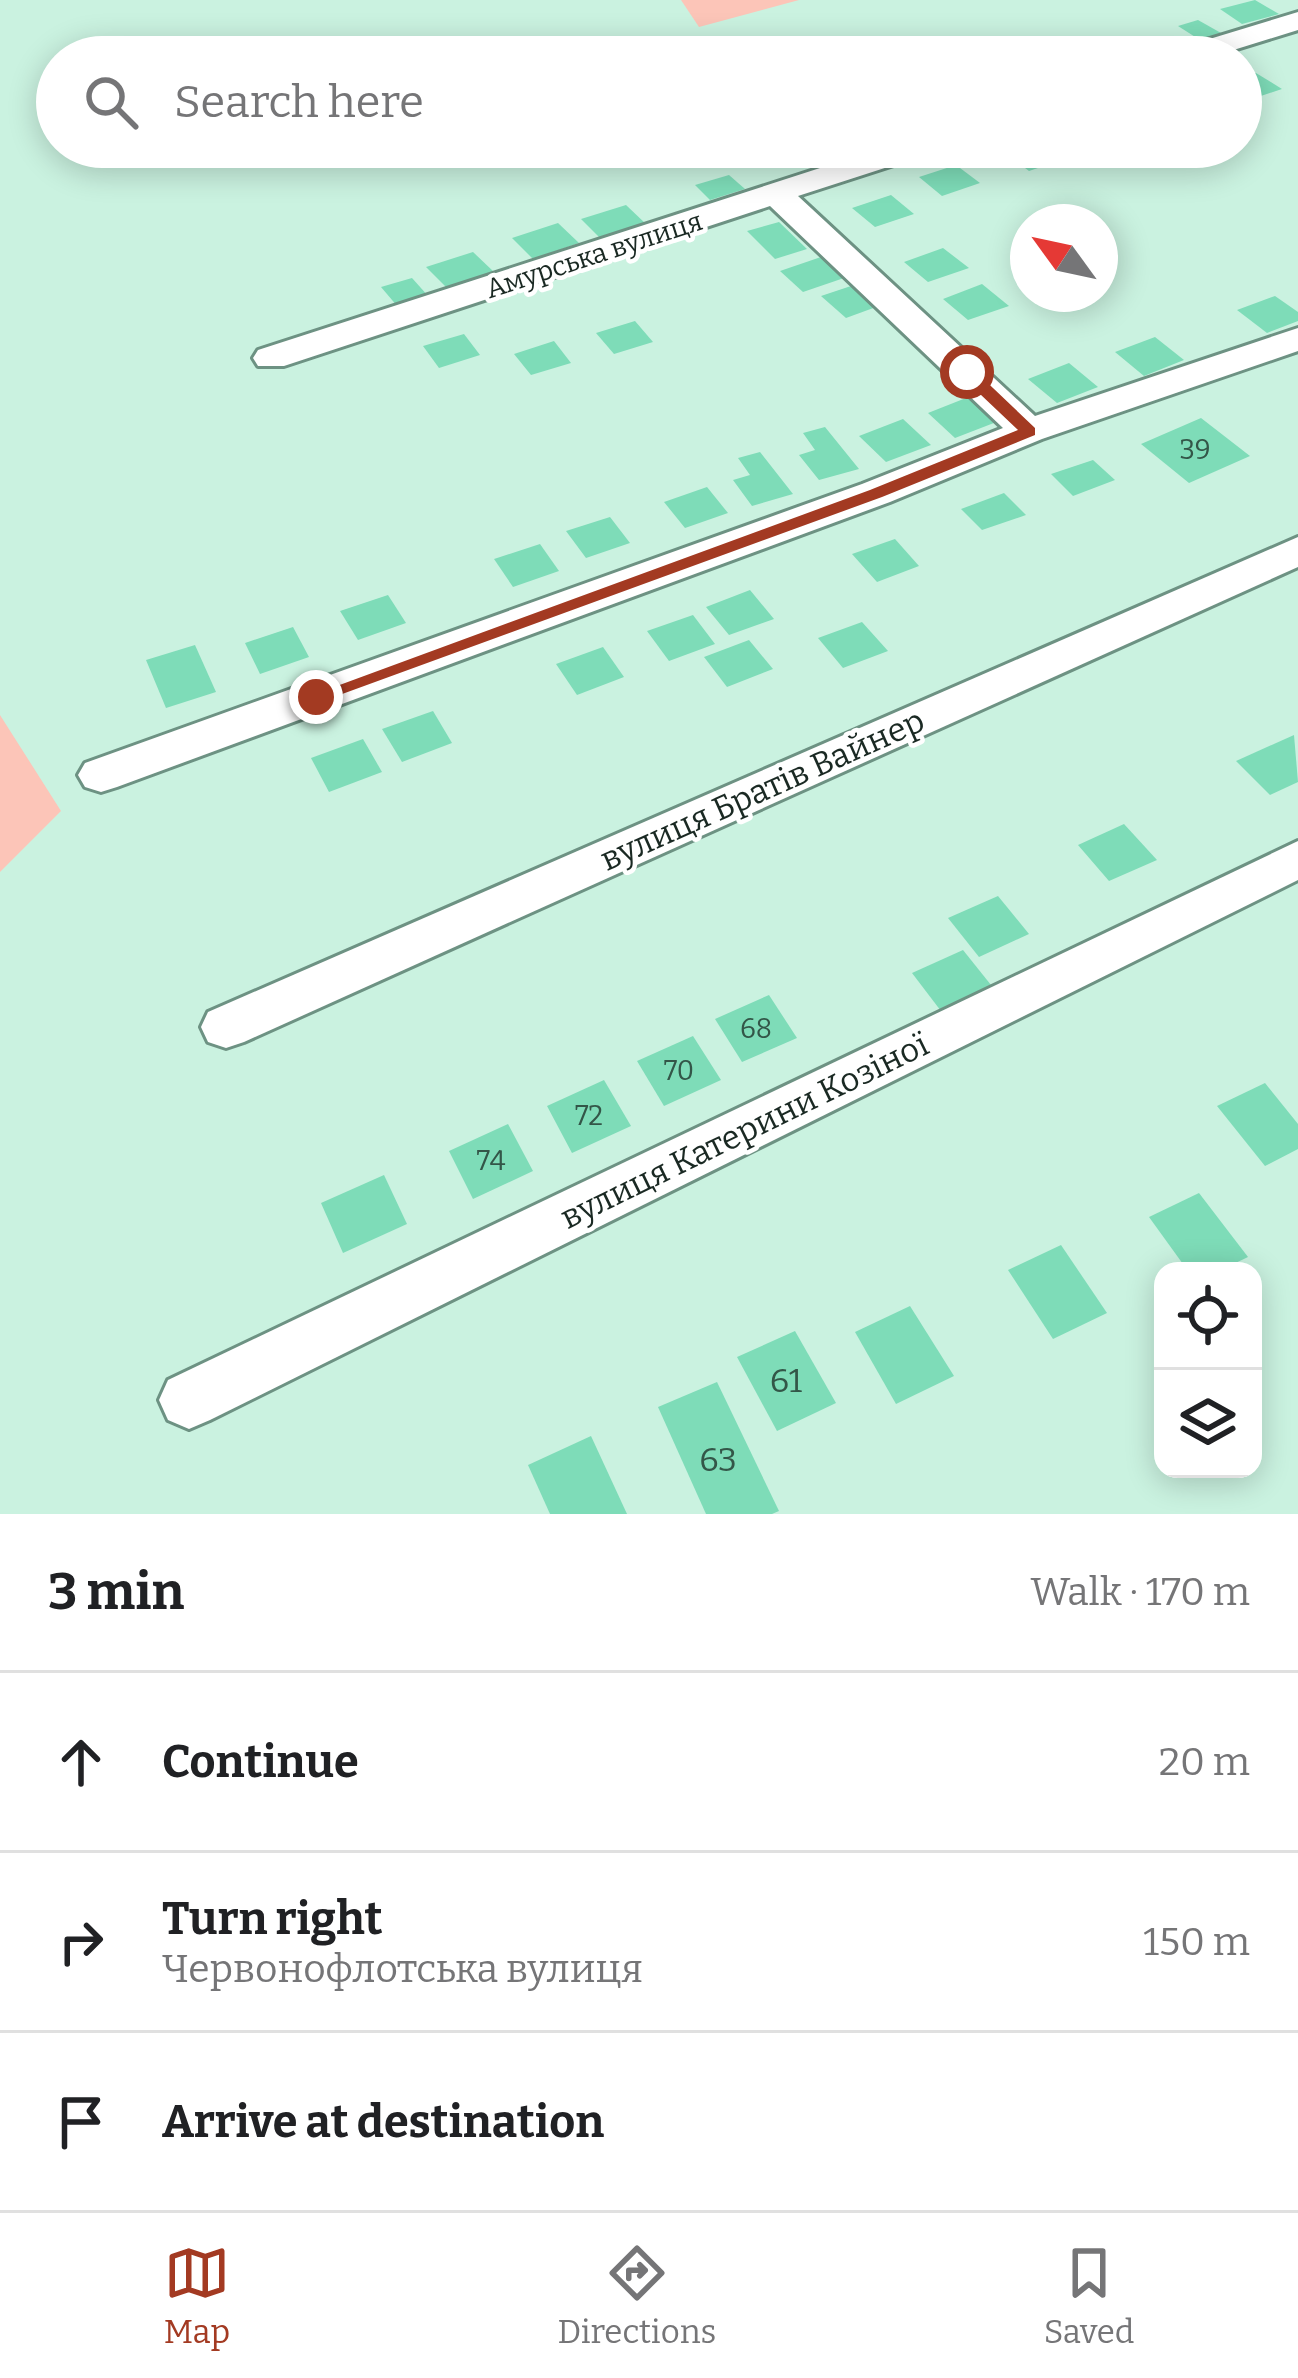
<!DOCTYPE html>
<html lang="en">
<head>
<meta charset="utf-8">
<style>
  :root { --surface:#fff; --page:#f2f2f2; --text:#202124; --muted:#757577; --line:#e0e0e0; --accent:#a33a22 }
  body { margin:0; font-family:Bitter,serif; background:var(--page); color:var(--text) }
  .controls { position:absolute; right:36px; bottom:36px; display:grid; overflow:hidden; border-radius:24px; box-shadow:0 6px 30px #0003 }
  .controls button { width:108px; height:108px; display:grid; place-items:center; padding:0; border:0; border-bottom:3px solid var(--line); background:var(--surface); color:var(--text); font:60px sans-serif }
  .compass { position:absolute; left:1010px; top:204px; width:108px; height:108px; border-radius:50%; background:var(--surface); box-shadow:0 6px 30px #0003; rotate:303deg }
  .stop { position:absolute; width:36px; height:36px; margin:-27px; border:9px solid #a33a22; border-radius:50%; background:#fff }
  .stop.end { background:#a33a22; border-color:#fff; box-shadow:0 3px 12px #0008 }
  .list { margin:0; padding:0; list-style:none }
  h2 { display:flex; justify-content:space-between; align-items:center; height:156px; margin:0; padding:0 48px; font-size:51px }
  h2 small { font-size:39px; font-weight:400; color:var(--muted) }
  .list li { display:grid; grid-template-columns:78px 1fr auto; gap:36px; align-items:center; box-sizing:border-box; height:180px; padding:0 48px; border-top:3px solid var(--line) }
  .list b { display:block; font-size:45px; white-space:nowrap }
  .list p { margin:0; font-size:39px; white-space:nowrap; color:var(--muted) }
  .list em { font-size:39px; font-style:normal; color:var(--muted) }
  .icon { flex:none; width:66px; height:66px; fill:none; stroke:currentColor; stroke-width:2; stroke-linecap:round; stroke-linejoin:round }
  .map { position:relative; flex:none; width:1298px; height:1514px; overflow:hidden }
  .search { position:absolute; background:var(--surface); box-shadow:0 6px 30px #0003; left:36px; right:36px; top:36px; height:132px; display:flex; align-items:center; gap:30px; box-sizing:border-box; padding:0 42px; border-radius:66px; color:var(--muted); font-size:45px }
  .sheet { height:696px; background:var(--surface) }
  nav { display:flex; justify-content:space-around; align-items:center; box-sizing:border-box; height:168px; border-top:3px solid var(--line); background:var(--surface); font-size:33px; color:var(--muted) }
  nav a { display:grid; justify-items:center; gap:6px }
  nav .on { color:var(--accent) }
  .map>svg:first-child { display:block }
  .green { fill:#fcc5b8 }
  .building { fill:#7edcb8 }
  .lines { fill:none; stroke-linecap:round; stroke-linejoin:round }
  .street-casing { stroke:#6d9283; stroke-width:6 }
  .street { fill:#fff; fill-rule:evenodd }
  .route { fill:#a33a22 }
  .labels { text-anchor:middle; stroke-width:9; stroke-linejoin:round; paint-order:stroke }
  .far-street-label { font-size:27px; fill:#1a2923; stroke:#fff }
  .number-label { font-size:27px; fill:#335648 }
  .street-label { font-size:33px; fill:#1a2923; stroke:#fff }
  .near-number-label { font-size:33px; fill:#335648 }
</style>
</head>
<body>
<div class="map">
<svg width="1298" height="1514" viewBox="0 0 1298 1514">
  <rect width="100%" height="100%" fill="#caf2e0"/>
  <!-- green -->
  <g class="green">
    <path d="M681,0H799L699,27Z"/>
    <path d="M0,715L61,811L0,872Z"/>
  </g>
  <!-- building -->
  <g class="building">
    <path d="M1255,0L1279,14L1242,24L1220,9Z"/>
    <path d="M1198,20L1221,33L1200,40L1178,26Z"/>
    <path d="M1141,37L1163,51L1141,57L1120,43Z"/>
    <path d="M1256,73L1282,89L1249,100L1241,95V78Z"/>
    <path d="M849,147H861L873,157L838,168L822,156Z"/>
    <path d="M1022,147H1050L1065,159L1029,171L1005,153Z"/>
    <path d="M956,165L980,183L942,196L919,177Z"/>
    <path d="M729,175L745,189L710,200L695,185Z"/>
    <path d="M891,195L914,214L875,227L852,208Z"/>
    <path d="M626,205L647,225L602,240L581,219Z"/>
    <path d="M779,222L807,249L775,259L747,231Z"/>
    <path d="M558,223L579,243L533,259L512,238Z"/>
    <path d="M943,248L969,268L928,282L904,262Z"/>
    <path d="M473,252L494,272L447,288L426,267Z"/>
    <path d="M821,257L844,278L803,292L780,271Z"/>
    <path d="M412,278L429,297L398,307L381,287Z"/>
    <path d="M863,282L887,303L846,318L821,296Z"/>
    <path d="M982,284L1009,306L968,320L943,299Z"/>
    <path d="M1275,296L1298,312V321L1267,333L1237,310Z"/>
    <path d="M635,321L653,342L614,354L596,333Z"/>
    <path d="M464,334L480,355L439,368L423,346Z"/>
    <path d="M1155,337L1184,360L1144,376L1115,352Z"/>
    <path d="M554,341L571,363L531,375L514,354Z"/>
    <path d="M1069,363L1098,387L1057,403L1028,379Z"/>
    <path d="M971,396L999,421L955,438L928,413Z"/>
    <path d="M1201,418L1250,456L1189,483L1141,444Z"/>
    <path d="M903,419L931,445L886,462L859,436Z"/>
    <path d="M825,427L859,469L819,480L799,455L815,450L803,433Z"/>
    <path d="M760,452L793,494L752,506L733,480L750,475L738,458Z"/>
    <path d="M1093,460L1115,480L1073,496L1051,474Z"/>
    <path d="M707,487L728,513L685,528L664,502Z"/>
    <path d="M1004,493L1026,515L982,530L961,509Z"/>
    <path d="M610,517L630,543L586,558L566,531Z"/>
    <path d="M895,539L919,566L877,582L852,554Z"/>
    <path d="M540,544L559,571L513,587L494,559Z"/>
    <path d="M750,590L774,619L729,635L706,607Z"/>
    <path d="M388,595L406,623L358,640L340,611Z"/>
    <path d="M693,615L715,644L669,661L647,631Z"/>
    <path d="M862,622L888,651L843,668L818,638Z"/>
    <path d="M293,627L309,657L260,674L245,643Z"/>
    <path d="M749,640L773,669L727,687L704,657Z"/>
    <path d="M195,645L216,692L166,708L146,660Z"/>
    <path d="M603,647L624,677L577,695L556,664Z"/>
    <path d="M433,711L452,743L402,762L382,729Z"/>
    <path d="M1294,735L1298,782L1270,795L1236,761Z"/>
    <path d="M363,739L382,772L329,792L311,758Z"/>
    <path d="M1124,824L1157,860L1109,881L1078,845Z"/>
    <path d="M998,896L1029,934L979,957L948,918Z"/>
    <path d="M963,950L995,990L944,1015L912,973Z"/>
    <path d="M769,995L797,1038L742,1062L715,1019Z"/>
    <path d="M693,1036L721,1080L664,1106L637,1061Z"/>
    <path d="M604,1080L631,1126L572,1153L547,1106Z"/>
    <path d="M1265,1083L1298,1124V1149L1265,1166L1217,1106Z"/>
    <path d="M508,1124L533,1171L473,1199L449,1151Z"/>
    <path d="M384,1175L407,1224L343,1253L321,1203Z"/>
    <path d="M1199,1193L1248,1257L1219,1271H1188L1149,1217Z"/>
    <path d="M1061,1245L1107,1313L1053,1339L1008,1270Z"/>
    <path d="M910,1306L954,1376L896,1404L855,1332Z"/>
    <path d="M795,1331L836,1403L777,1431L737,1357Z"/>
    <path d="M717,1382L779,1511L772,1514H706L658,1407Z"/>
    <path d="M591,1436L627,1514H550L528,1465Z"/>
  </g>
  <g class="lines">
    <!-- street casing -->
    <g class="street-casing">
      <g id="street">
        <path d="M1298,12V30L1211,57H1165L1170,51Z"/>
        <path d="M885,147H933L928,154L798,196L1035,416L1298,328V351L1042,439L890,502L117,787L101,792L85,787L78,775L85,763L862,484L1003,428L770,206L284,366H258L253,358L258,350Z"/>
        <path d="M1298,537V567L244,1042L226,1048L208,1042L201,1027L208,1012Z"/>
        <path d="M1298,841V880L210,1420L189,1429L168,1420L159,1400L168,1380Z"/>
      </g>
    </g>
    <!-- street -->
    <use href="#street" class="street"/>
  </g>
  <!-- route -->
  <path class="route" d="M961,369H973L1035,428V435L882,497L323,701L316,703L307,697L870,490L1018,430L961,376Z"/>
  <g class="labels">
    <!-- far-street labels -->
    <g class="far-street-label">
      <text transform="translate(594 255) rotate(-18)" y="9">Амурська вулиця</text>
    </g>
    <!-- number labels -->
    <g class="number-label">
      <text x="1195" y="459">39</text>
      <text x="756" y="1038">68</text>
      <text x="679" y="1080">70</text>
      <text x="589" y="1125">72</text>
      <text x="491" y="1170">74</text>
    </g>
    <!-- street labels -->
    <g class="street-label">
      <text transform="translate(762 789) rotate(-24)" y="12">вулиця Братів Вайнер</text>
      <text transform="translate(744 1130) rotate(-26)" y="12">вулиця Катерини Козіної</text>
    </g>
    <!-- near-number labels -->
    <g class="near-number-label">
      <text x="786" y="1392">61</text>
      <text x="718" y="1471">63</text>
    </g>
  </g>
</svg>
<div class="controls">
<button><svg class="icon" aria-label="locate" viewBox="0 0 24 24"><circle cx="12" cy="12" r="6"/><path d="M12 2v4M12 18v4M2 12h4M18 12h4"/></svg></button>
<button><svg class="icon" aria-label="layers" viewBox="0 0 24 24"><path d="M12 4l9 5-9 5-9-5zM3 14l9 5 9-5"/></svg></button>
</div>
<svg class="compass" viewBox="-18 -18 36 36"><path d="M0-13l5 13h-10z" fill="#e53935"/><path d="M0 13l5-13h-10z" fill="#757577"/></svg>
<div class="stop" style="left:967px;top:372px"></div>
<div class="stop end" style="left:316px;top:697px"></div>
<div class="search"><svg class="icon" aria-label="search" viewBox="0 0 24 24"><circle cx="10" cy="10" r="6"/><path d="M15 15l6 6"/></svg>Search here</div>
</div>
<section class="sheet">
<h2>3 min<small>Walk · 170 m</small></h2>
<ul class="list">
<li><svg class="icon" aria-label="ahead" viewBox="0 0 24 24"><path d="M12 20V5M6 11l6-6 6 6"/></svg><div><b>Continue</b></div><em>20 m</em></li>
<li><svg class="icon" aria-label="right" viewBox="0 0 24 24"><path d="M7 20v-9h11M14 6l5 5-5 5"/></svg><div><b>Turn right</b><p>Червонофлотська вулиця</p></div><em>150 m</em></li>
<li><svg class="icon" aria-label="arrive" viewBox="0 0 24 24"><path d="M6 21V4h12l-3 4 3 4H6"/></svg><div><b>Arrive at destination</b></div></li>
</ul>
</section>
<nav>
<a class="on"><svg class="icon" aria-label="map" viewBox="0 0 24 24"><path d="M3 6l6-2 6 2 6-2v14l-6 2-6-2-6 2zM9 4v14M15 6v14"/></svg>Map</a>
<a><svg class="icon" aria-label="directions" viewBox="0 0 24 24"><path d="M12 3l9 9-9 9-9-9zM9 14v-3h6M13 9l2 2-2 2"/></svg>Directions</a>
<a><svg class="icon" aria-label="saved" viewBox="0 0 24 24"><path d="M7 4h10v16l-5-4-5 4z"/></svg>Saved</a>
</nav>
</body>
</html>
